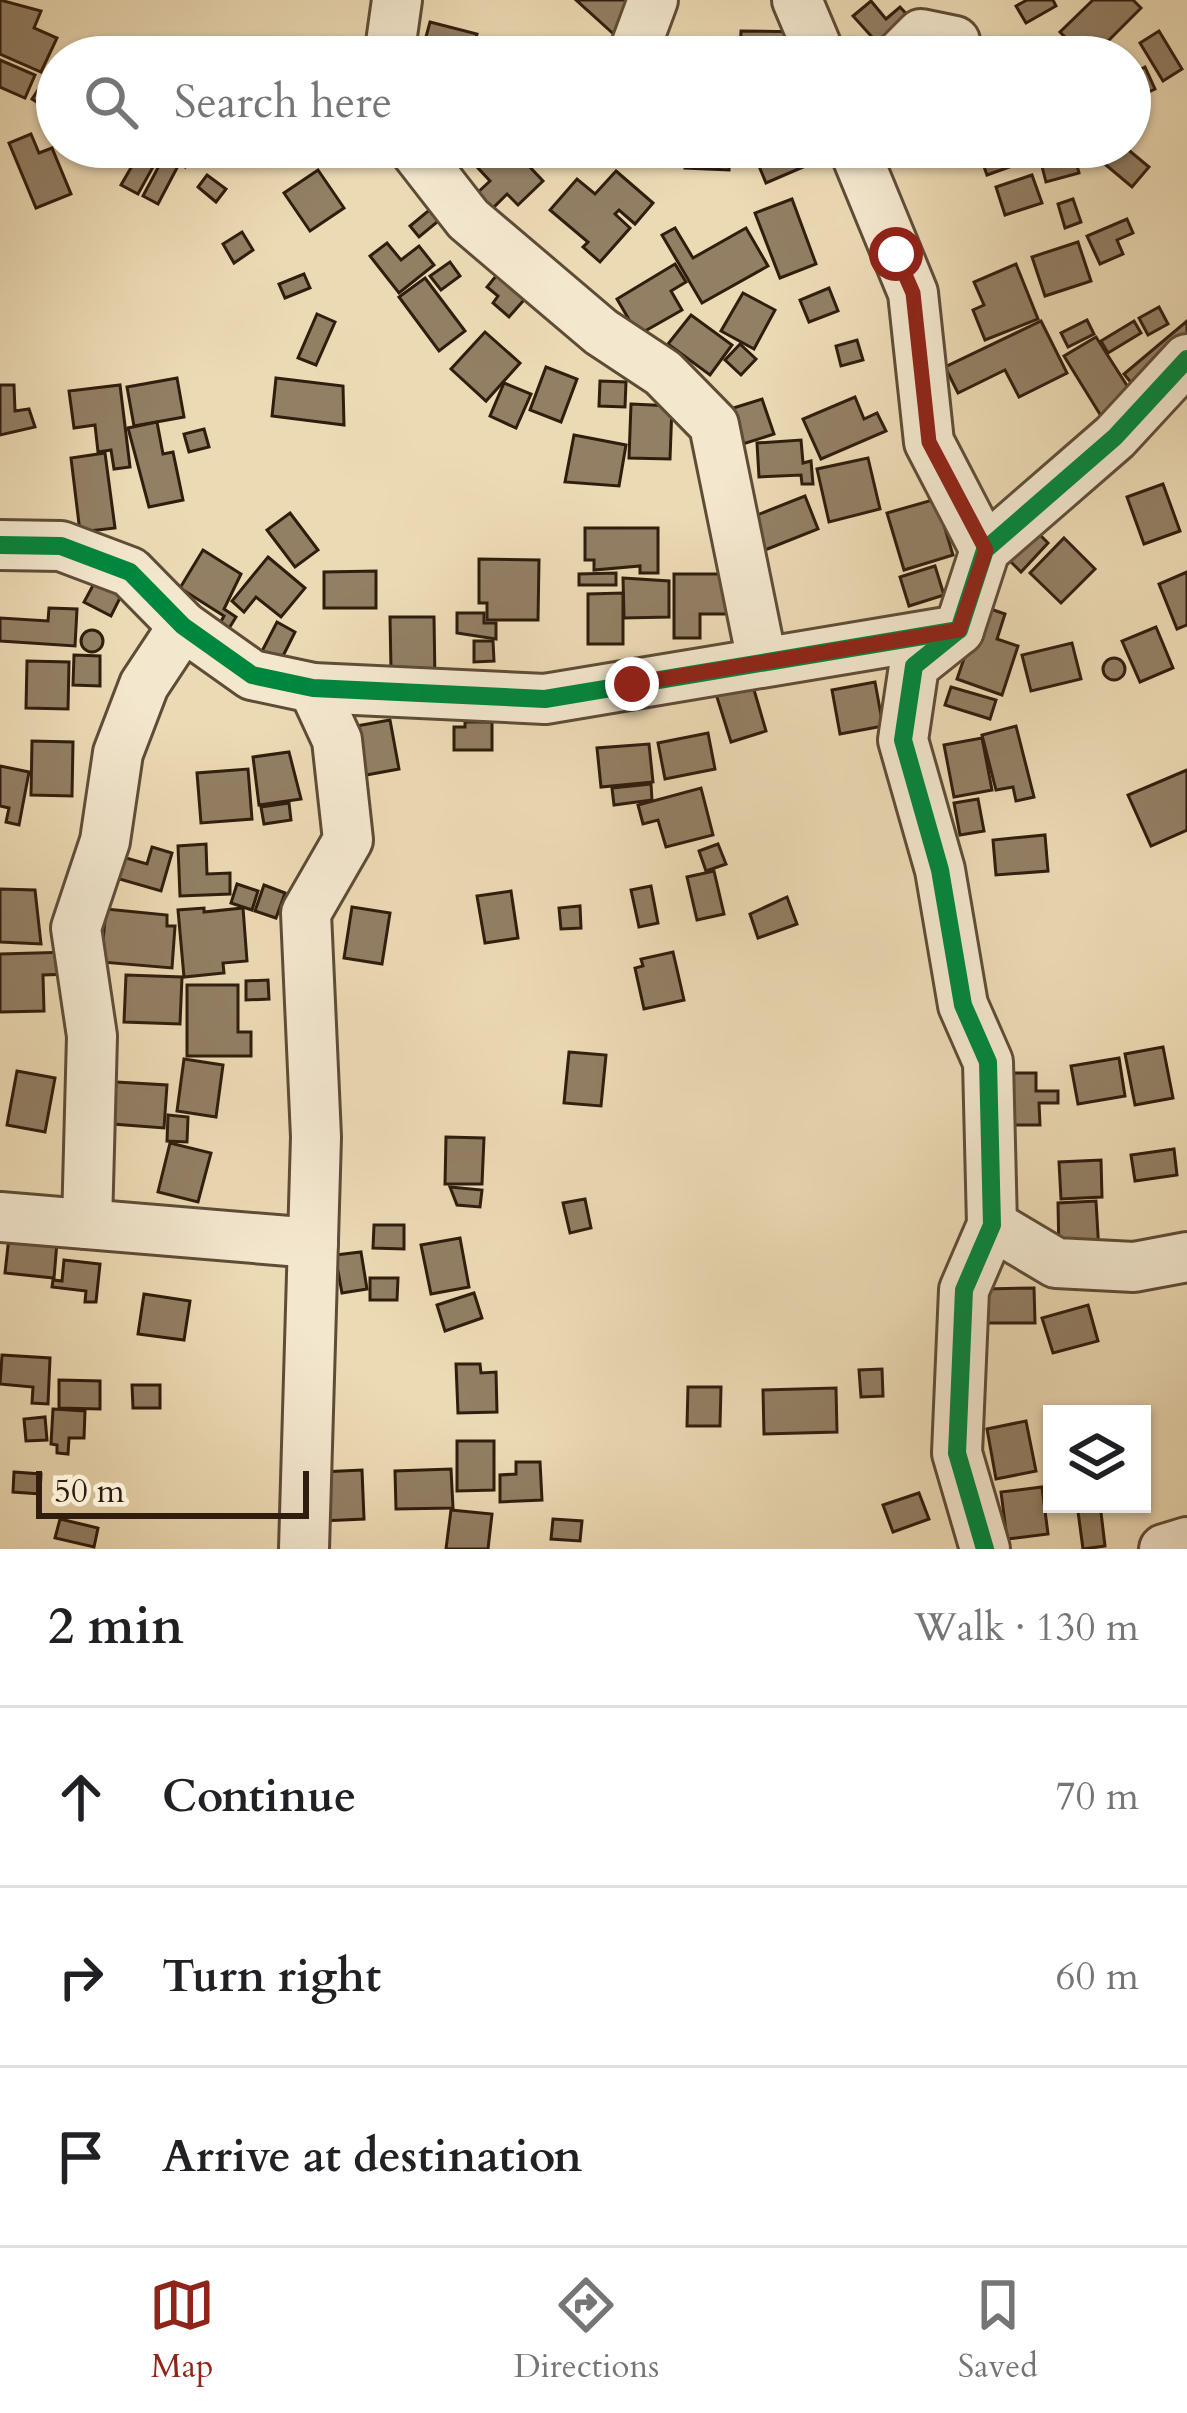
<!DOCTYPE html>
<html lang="en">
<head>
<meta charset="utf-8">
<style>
  :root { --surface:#fff; --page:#f2f2f2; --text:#202124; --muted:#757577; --line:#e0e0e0; --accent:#8f2418 }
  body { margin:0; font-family:Cardo,serif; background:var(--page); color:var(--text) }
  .controls { position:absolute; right:36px; bottom:36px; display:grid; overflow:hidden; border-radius:0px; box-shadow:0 3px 9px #0004 }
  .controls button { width:108px; height:108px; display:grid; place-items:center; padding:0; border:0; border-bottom:3px solid var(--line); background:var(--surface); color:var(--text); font:60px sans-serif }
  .scale { position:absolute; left:36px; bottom:30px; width:273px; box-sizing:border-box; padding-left:12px; border:6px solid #301d0d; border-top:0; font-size:33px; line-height:42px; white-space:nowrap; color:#301d0d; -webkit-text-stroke:9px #f3e7ce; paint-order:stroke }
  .stop { position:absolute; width:36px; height:36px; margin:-27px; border:9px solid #8f2418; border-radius:50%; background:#fff }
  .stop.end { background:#8f2418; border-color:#fff; box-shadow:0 3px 12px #0008 }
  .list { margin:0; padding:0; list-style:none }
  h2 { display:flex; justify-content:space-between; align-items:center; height:156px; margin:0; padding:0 48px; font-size:51px }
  h2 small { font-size:39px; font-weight:400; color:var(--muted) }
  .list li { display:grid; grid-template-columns:78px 1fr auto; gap:36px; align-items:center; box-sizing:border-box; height:180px; padding:0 48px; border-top:3px solid var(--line) }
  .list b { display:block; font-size:45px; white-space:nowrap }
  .list em { font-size:39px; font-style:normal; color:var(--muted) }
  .icon { flex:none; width:66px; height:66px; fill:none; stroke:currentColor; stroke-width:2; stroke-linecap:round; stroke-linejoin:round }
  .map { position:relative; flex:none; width:1187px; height:1549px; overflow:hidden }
  .search { position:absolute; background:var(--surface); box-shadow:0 3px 9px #0004; left:36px; right:36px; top:36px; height:132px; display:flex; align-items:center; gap:30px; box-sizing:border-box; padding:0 42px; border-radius:66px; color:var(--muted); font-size:45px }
  .sheet { height:696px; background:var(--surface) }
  nav { display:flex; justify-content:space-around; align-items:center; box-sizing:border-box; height:168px; border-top:3px solid var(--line); background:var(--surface); font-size:33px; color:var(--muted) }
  nav a { display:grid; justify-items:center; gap:6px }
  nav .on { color:var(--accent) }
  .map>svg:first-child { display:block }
  .building { fill:#927f64; stroke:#301d0d; stroke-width:3 }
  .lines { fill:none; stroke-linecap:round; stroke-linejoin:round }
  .minor-casing { stroke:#5f4c37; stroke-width:54 }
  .minor { stroke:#f3e7ce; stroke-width:48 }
  .cycleway-casing { stroke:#f3e7ce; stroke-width:26 }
  .cycleway { stroke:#00873e; stroke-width:18 }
  .route { stroke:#8f2418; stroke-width:15 }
</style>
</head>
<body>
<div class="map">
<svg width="1187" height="1549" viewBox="0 0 1187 1549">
  <rect width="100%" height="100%" fill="#ecdab4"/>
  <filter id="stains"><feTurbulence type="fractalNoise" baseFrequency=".00167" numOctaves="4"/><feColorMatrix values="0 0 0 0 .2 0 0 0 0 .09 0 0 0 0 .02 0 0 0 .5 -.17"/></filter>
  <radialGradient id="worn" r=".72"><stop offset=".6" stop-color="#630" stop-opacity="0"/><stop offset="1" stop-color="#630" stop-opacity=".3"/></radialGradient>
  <!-- building -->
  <g class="building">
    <path d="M0,0L41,11L34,28L57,38L41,72L0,54Z"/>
    <path d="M576,0H630L623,11L634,21L618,38Z"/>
    <path d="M1027,0H1053L1056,6L1026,23L1016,6Z"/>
    <path d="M1093,0H1133L1141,8L1092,57H1085L1060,32Z"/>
    <path d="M871,1L886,19L900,7L912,20L881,47L853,16Z"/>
    <path d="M430,22L477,34L471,57L424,44Z"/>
    <path d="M741,31L808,32V57H740Z"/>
    <path d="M1159,31L1182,69L1163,81L1140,43Z"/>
    <path d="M1039,40L1046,57H1007L1005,54Z"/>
    <path d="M0,60L35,75L25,98L0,87Z"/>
    <path d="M57,62V115L32,99Z"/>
    <path d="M1145,67L1155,89L1133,99L1130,75Z"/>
    <path d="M31,134L39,153L52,148L71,194L36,208L9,143Z"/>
    <path d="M143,147H164L138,194L121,185Z"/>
    <path d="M169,147H195L185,167L179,164L158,204L143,196Z"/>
    <path d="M500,147H511L543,181L518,205L507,194L491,210L476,194L490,181L478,168Z"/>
    <path d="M686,147H730L729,170L685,168Z"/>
    <path d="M751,147H844L845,149L766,183Z"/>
    <path d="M977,147H1028L1032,159L987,175Z"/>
    <path d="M1037,147H1072L1079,173L1046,182Z"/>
    <path d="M1111,147H1125L1149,167L1132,187L1100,160Z"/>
    <path d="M318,170L344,208L310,231L284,193Z"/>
    <path d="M616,171L653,203L635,224L619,210L615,214L630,228L600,262L583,247L588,242L550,210L577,179L595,194Z"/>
    <path d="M207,175L226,189L216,202L198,187Z"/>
    <path d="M1032,175L1042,203L1005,215L996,187Z"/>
    <path d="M792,199L816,264L780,278L755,213Z"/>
    <path d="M1073,199L1081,222L1065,228L1058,204Z"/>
    <path d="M439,202L448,213L419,237L410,226Z"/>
    <path d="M1127,219L1133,233L1117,240L1123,254L1100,264L1087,236Z"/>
    <path d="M675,228L693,258L746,228L768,266L702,303L662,235Z"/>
    <path d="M242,232L253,250L234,263L223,244Z"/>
    <path d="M1078,242L1091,281L1045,296L1032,257Z"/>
    <path d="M387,243L401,260L419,246L434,265L399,293L370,256Z"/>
    <path d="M450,262L460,276L441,290L430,276Z"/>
    <path d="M675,264L686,282L671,291L682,310L638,335L617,299Z"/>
    <path d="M1016,264L1038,319L985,340L973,310L984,305L974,282Z"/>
    <path d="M500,271L524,300L509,317L493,303L498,296L487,287Z"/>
    <path d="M304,274L310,288L285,298L279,284Z"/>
    <path d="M425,278L465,331L439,351L399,297Z"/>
    <path d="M829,288L838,311L809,322L800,300Z"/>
    <path d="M743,293L775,310L754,349L721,331Z"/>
    <path d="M1159,307L1168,324L1148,335L1139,318Z"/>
    <path d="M317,314L335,322L316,365L298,358Z"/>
    <path d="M691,315L732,345L710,375L668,344Z"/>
    <path d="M1087,320L1094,334L1068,347L1061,333Z"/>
    <path d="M1041,321L1067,373L1019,397L1005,370L958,393L945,367Z"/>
    <path d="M1134,321L1141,333L1108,353L1101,341Z"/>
    <path d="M1187,321V350L1137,390L1124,374Z"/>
    <path d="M485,332L520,363L486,401L451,369Z"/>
    <path d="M1096,337L1133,395L1101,416L1064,356Z"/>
    <path d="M857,340L863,360L841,366L836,346Z"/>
    <path d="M740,344L756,359L741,375L725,360Z"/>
    <path d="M546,367L577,379L561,422L530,410Z"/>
    <path d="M177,378L184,417L134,426L127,387Z"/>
    <path d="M276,378L343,386L344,425L272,416Z"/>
    <path d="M600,381L626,382L625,407L599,406Z"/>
    <path d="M504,383L531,394L516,428L490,416Z"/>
    <path d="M0,385H14L15,411L29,409L35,427L0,435Z"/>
    <path d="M120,385L130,467L114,469L111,450L98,452L95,425L74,428L69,391Z"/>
    <path d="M855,397L864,419L877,413L886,431L821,459L803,419Z"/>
    <path d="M762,399L774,434L743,444L727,410Z"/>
    <path d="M631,404L672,406L670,459L629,458Z"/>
    <path d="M157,422L163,454L173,452L183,500L149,507L128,428Z"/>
    <path d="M204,429L209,447L189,452L184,434Z"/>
    <path d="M574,435L626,445L619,486L565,482Z"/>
    <path d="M801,440L803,463L811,461L813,484H802L801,475L759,477L757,443Z"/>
    <path d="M105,453L115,528L80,532L71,458Z"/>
    <path d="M868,458L880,509L829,522L817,469Z"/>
    <path d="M1163,484L1180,531L1144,544L1127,497Z"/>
    <path d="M805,496L818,529L765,550L752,517Z"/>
    <path d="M936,499L953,555L904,570L887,513Z"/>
    <path d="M290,513L318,550L295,567L267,530Z"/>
    <path d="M1032,527L1048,543L1021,572L1004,555Z"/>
    <path d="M585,528H658V573H640V566L594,570V560H585Z"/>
    <path d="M1064,538L1095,569L1061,603L1030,573Z"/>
    <path d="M203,550L241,574L224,609L236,617L228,630L219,625L224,616L180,588Z"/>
    <path d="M268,557L305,588L281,617L256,597L244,612L232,601Z"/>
    <path d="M479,559L539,560L538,620H487V603H479Z"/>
    <path d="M935,566L944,595L909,606L900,577Z"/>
    <path d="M376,571V608H324V572Z"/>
    <path d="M1187,572V625L1177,629L1159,584Z"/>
    <path d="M616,573V585H579V574Z"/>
    <path d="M674,574H734V614H700V638H674Z"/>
    <path d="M97,578L123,592L111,616L84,602Z"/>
    <path d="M623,578L669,581V617L624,618Z"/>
    <path d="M623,593V644H588V594Z"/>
    <path d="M982,606L1005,614L997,639L1018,646L1002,695L957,679Z"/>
    <path d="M49,608L77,609L75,646L0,641V618L48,621Z"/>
    <path d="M457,613H484V623H496V639L457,633Z"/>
    <path d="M390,617H434L435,681L412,682L411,668L391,669Z"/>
    <path d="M277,622L295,632L280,662L261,653Z"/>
    <path d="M1156,627L1173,668L1140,682L1122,641Z"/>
    <circle cx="92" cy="641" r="11"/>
    <path d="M474,641H493L494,661L474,662Z"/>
    <path d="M1072,643L1081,679L1031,691L1022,655Z"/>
    <path d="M74,655L100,656V686L73,685Z"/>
    <circle cx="1114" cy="669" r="11"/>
    <path d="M27,661L69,662L68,709L26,708Z"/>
    <path d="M875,682L883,726L840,734L832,690Z"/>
    <path d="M752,683L766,731L731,742L716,694Z"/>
    <path d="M951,687L996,700L990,719L945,705Z"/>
    <path d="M390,720L399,769L361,776L351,727Z"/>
    <path d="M465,722H492V750H454V727H465Z"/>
    <path d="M1016,726L1034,797L1016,801L1013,787L996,790L982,735Z"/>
    <path d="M708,733L715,769L665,779L658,743Z"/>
    <path d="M982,738L992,790L954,797L944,745Z"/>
    <path d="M32,741L73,742L72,796L31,795Z"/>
    <path d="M649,744L653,782L601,787L597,748Z"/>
    <path d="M289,752L301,799L259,805L253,757Z"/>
    <path d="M0,766L29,772L19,825L6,822L9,808L0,806Z"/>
    <path d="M248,769L252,819L201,823L197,773Z"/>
    <path d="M1187,770V830L1151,846L1128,795Z"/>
    <path d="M651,784L652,800L614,805L612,788Z"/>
    <path d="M701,788L713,835L666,847L658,820L643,824L638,805Z"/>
    <path d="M978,799L984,831L960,835L954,803Z"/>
    <path d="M289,803L291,820L264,824L261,807Z"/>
    <path d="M1045,835L1048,871L996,875L993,840Z"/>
    <path d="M206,844L207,874L230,873V894L180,896L178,846Z"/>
    <path d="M718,844L726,864L706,871L699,851Z"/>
    <path d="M152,847L172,853L161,891L116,878L123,857L147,864Z"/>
    <path d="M714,871L724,914L697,920L687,877Z"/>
    <path d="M237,884L258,891L252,910L231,903Z"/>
    <path d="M264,885L285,893L276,918L255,911Z"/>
    <path d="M651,886L658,923L639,927L631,890Z"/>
    <path d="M0,889L35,890L41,944L0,942Z"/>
    <path d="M511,891L518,938L485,943L477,896Z"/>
    <path d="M787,897L797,924L758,938L750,914Z"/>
    <path d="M580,906L581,928L561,929L559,908Z"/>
    <path d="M352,907L390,913L382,964L344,958Z"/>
    <path d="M204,908V912L243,908L247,961L223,963L224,973L184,977L178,910Z"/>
    <path d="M106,909L167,915V926H175L172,968L101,962Z"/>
    <path d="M71,952V974L43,975L44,1011L0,1012V954Z"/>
    <path d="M673,952L684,1000L644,1009L635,968L643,966L641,959Z"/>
    <path d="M126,975L182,977L180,1024L124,1022Z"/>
    <path d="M268,980L269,999L246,1000V981Z"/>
    <path d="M187,985H238V1032H251V1056H187Z"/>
    <path d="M1163,1047L1173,1098L1135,1105L1125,1054Z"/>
    <path d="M569,1052L606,1055L601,1106L564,1103Z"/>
    <path d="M1119,1058L1125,1096L1078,1104L1071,1066Z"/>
    <path d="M184,1059L223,1065L216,1117L177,1111Z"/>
    <path d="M17,1071L55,1078L45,1132L7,1125Z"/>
    <path d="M997,1073H1036V1091H1058V1103H1039L1040,1125H998Z"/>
    <path d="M116,1082L167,1085L164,1128L113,1124Z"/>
    <path d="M168,1115L188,1117L187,1142L167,1141Z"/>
    <path d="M446,1137L484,1138L482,1184H445Z"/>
    <path d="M170,1143L211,1153L198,1202L158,1192Z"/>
    <path d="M1174,1149L1177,1175L1135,1181L1131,1155Z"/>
    <path d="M1101,1160L1102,1197L1061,1199L1059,1162Z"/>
    <path d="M450,1187L482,1190L480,1207L457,1205Z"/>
    <path d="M585,1199L591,1228L570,1233L563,1203Z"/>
    <path d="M1096,1201L1099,1252L1059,1253L1058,1203Z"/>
    <path d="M374,1225H404V1249L373,1248Z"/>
    <path d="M9,1237L57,1242L54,1278L5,1273Z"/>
    <path d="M460,1238L469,1287L431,1294L421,1245Z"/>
    <path d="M361,1252L367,1289L342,1293L335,1255Z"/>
    <path d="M64,1260L100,1264L96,1302H85L86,1291L52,1287L53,1280L62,1281Z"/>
    <path d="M370,1278H398L397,1300H370Z"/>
    <path d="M1034,1288L1035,1323H985V1289Z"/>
    <path d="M474,1293L482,1318L445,1331L437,1305Z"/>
    <path d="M144,1294L190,1301L184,1340L138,1334Z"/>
    <path d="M1088,1305L1098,1341L1053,1353L1042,1318Z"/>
    <path d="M2,1355L50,1358L48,1404L32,1403L33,1387L0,1384Z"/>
    <path d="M456,1364H480L481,1373L496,1372L497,1412L458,1413Z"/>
    <path d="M882,1369L883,1396L861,1397L859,1370Z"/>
    <path d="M59,1380L100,1381V1409L59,1408Z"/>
    <path d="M132,1385H160V1408H133Z"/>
    <path d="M688,1387H721L720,1426H687Z"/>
    <path d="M836,1388L837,1432L764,1434L763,1390Z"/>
    <path d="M53,1409L85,1411L84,1438H69L68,1454L57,1453V1445L51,1444Z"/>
    <path d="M45,1417L47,1440L26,1441L24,1419Z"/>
    <path d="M1026,1421L1036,1471L996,1479L987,1429Z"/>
    <path d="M457,1441H494V1490L457,1491Z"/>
    <path d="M516,1462H540L542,1500L500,1502V1475L516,1474Z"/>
    <path d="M451,1469L453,1508L396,1509L395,1471Z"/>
    <path d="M362,1470L364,1519L322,1521L321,1472Z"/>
    <path d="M14,1472L41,1474L40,1494L13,1492Z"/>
    <path d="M1042,1487L1048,1534L1007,1539L1001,1492Z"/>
    <path d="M919,1493L929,1519L893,1532L883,1505Z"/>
    <path d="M1077,1504H1100L1105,1546L1083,1549Z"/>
    <path d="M451,1510L492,1514L488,1549H446Z"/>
    <path d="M60,1519L98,1528L94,1547L55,1538Z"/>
    <path d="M553,1519L582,1521L580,1541L551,1539Z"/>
  </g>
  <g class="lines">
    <!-- minor casing -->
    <g class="minor-casing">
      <g id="minor">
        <path d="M797,0L821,57"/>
        <path d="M636,46L653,0"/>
        <path d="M389,57L397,0"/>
        <path d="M898,57L921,34L955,41"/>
        <path d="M412,147L468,219L601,332L663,373L714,425L762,661"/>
        <path d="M853,147L913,293L929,442L985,550"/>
        <path d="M0,545L61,546L130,572L183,626L252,675L313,688L545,699L959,630L985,550L1115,437L1187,359"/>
        <path d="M959,630L914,666L903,740L940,870L963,1005L988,1062L992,1225L964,1290L957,1453L985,1549"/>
        <path d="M0,1217L313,1243"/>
        <path d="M87,1224L92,1036L76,928L105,841L118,753L144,685L183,626"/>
        <path d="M992,1225L1056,1263L1134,1267L1187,1257"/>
        <path d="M304,1549L316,1137L306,913L348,840L337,740L313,688"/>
        <path d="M1164,1549L1187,1542"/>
      </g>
    </g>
    <!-- minor -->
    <use href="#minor" class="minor"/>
    <!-- cycleway casing -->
    <g class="cycleway-casing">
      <g id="cycleway">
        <path d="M0,545L61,546L130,572L183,626L252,675L313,688L545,699L959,630L985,550L1115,437L1187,359"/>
        <path d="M956,632L914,666L903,740L940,870L963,1005L988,1062L992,1225L964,1290L957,1453L985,1549"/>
      </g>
    </g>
    <!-- cycleway -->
    <use href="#cycleway" class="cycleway"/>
  </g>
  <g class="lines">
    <!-- route -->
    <path class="route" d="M632,684L959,630L986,550L929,442L913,293L896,254"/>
  </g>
  <rect width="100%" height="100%" filter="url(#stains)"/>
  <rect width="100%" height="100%" fill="url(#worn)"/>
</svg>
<div class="controls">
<button><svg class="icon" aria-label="layers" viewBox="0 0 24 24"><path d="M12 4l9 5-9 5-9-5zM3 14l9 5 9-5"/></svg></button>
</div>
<div class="scale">50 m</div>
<div class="stop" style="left:896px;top:254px"></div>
<div class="stop end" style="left:632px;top:684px"></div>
<div class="search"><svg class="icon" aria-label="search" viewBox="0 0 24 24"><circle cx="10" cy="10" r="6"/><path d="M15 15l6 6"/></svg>Search here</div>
</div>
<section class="sheet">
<h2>2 min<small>Walk · 130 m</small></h2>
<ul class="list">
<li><svg class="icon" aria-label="ahead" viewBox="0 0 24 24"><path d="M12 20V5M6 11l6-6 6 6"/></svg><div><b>Continue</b></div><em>70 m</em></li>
<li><svg class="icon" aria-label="right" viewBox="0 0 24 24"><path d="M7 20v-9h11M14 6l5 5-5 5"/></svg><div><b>Turn right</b></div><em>60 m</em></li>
<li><svg class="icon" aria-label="arrive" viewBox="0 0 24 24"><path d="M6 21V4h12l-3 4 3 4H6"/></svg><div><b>Arrive at destination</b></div></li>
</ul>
</section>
<nav>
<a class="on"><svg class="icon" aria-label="map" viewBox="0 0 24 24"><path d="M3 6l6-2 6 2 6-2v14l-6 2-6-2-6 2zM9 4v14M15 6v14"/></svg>Map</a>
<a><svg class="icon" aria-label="directions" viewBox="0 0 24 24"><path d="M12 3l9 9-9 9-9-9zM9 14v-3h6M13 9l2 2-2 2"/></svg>Directions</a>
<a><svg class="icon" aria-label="saved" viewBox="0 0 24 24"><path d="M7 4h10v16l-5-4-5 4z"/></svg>Saved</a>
</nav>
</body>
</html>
